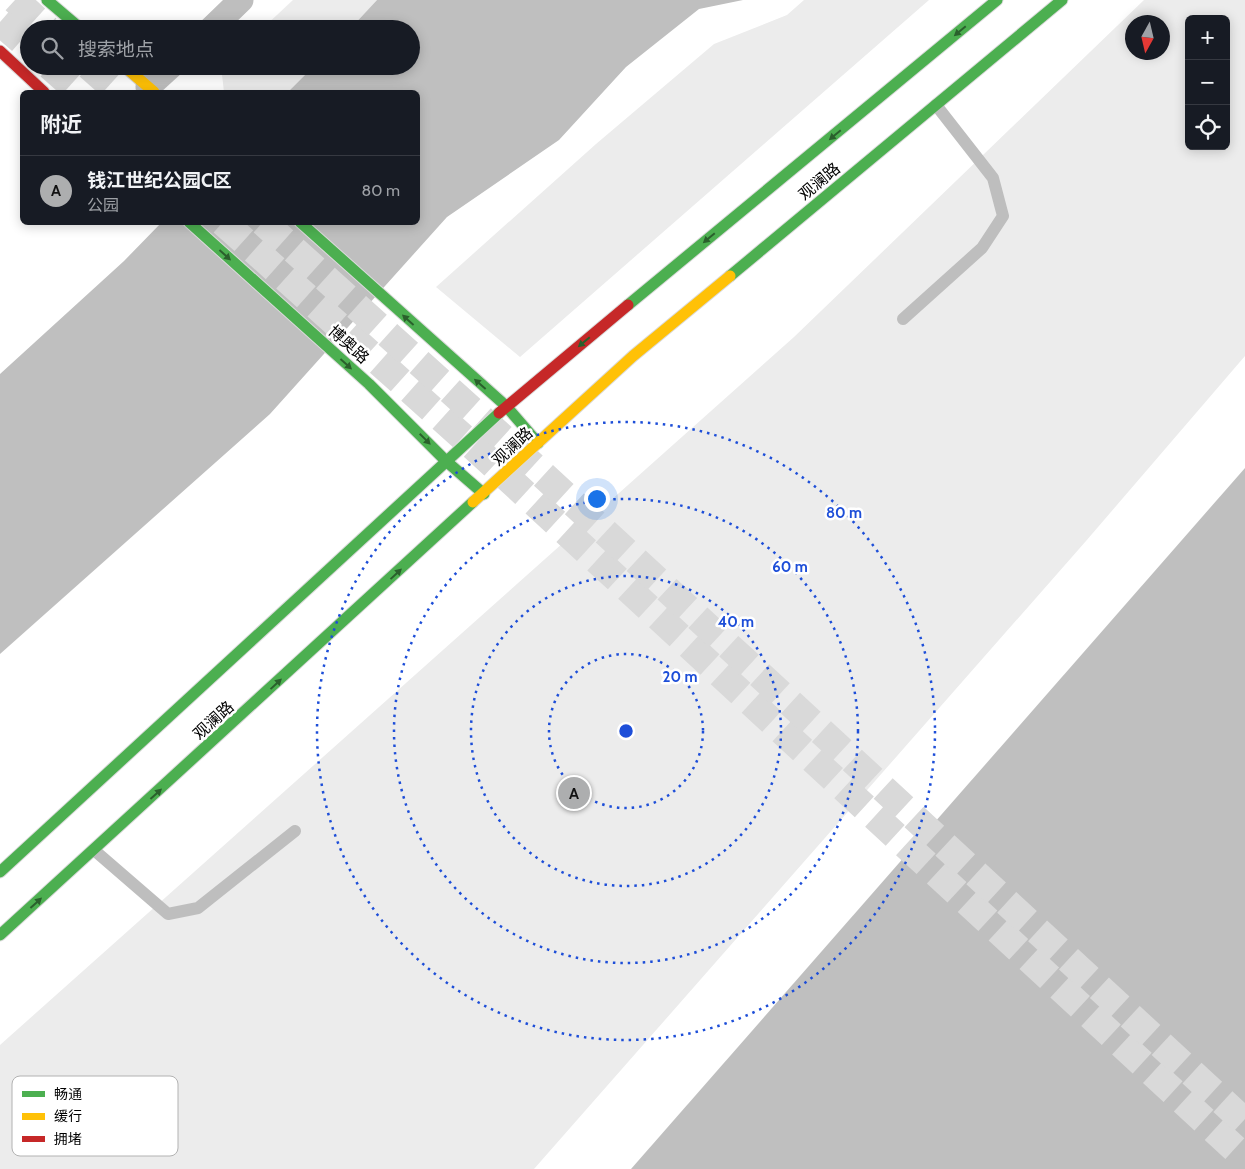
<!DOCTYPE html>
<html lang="zh">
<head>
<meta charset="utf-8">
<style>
  :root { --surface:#171b24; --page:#20242c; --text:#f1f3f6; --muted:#9ea1a6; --line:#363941; --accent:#adaeaf }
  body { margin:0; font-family:Cabin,"Noto Sans SC",sans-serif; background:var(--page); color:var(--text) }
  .controls { position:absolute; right:15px; top:15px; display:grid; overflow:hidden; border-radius:8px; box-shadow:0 2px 12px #0003 }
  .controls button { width:45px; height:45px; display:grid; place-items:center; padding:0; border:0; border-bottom:1px solid var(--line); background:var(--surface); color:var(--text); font:25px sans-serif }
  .compass { position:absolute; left:1125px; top:15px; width:45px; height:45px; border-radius:50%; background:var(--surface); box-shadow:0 2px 12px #0003; rotate:188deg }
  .you { position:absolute; left:596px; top:498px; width:18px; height:18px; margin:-12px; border:4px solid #fff; border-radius:50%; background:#1a73e8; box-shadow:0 0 0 8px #1a73e833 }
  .badge { display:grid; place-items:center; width:32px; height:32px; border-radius:50%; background:var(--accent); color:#111; font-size:16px; font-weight:700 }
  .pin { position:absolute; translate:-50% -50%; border:2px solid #fff; box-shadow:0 1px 5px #0006 }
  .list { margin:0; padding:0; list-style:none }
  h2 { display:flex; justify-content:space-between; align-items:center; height:65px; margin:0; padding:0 20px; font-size:21px }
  h2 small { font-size:16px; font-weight:400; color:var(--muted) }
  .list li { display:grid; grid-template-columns:32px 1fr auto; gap:15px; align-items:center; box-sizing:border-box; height:70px; padding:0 20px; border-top:1px solid var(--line) }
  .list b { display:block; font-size:19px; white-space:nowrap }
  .list p { margin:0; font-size:16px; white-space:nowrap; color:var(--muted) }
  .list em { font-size:16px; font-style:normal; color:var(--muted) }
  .icon { flex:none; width:28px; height:28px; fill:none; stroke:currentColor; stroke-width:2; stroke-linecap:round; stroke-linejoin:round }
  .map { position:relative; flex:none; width:1245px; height:1169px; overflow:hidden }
  .search { position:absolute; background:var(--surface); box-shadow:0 2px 12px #0003; left:20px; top:20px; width:400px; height:55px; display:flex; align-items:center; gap:12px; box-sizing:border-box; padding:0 18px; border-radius:28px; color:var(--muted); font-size:19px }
  .panel { position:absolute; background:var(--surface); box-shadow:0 2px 12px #0003; left:20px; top:90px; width:400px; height:135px; border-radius:8px }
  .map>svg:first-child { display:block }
  .green { fill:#ececec; fill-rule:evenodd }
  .water { fill:#bfbfbf }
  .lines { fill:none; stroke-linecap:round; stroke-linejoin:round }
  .primary-tunnel { stroke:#d9d9d9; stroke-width:28; stroke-dasharray:28 14; stroke-linecap:butt }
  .fast-casing { stroke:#dbdbdb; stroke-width:13 }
  .slow-casing { stroke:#dbdbdb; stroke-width:13 }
  .jam-casing { stroke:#dbdbdb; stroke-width:13 }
  .lane { stroke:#bebebe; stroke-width:12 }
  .street { stroke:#bebebe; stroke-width:25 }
  .fast { stroke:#4caf50; stroke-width:11 }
  .slow { stroke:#ffc107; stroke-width:11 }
  .jam { stroke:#c62828; stroke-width:11 }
  .oneway { fill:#2a602c }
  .ring { fill:none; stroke:#1d4ed8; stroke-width:2.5; stroke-dasharray:2.5 5 }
  .labels { text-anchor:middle; stroke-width:5; stroke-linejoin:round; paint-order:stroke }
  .street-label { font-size:16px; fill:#000; stroke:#fff }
  .key { fill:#fff; stroke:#b2b2b2; stroke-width:1 }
  .key-label { font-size:14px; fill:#000 }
  .centre { fill:#1d4ed8; stroke:#fff; stroke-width:2.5 }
  .ring-label { font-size:15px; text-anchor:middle; font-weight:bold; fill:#1d4ed8; stroke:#fff; stroke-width:5; stroke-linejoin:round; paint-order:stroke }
</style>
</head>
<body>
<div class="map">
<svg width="1245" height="1169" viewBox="0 0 1245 1169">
  <rect width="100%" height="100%" fill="#fff"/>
  <!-- green -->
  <g class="green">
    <path d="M293,0H377L350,29H262Z"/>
    <path d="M804,0H929L520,357L436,287L596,144L714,44L787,15Z"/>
    <path d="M1144,0H1245V356L1086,541L534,1169H0V1045L794,337ZM1189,19H1226V146H1189ZM1132,22H1162V52H1132Z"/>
    <path d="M221,66H314L288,92H224Z"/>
  </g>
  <!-- water -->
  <g class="water">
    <path d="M377,0H743L699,9L626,67L559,140L447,217L270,414L0,654V374L124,261L161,223L418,222V92H288L314,66H411V29H350Z"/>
    <path d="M1245,468V1169H631Z"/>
  </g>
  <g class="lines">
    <!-- primary-tunnel -->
    <g class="primary-tunnel">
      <path d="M15,0L47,29"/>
      <path d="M0,22L29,47"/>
      <path d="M50,66L79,92"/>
      <path d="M89,66L118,92"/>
      <path d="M223,222L485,457L1245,1158"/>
      <path d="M263,222L504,439L1245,1122"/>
    </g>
    <!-- fast casing -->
    <g class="fast-casing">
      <g id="fast">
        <path d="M47,0L81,29"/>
        <path d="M189,222L369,384L446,461L484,494"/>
        <path d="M300,222L506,406L538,443"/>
        <path d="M730,276L1062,0"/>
        <path d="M628,305L997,0"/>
        <path d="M0,872L499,413"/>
        <path d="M0,935L473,502"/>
      </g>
    </g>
    <!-- slow casing -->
    <g class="slow-casing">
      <g id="slow">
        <path d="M124,66L154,92"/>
        <path d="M473,502L633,356L730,276"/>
      </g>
    </g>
    <!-- jam casing -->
    <g class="jam-casing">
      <g id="jam">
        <path d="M0,51L44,92"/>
        <path d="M499,413L628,305"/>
      </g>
    </g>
    <!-- lane -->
    <g class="lane">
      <path d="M903,319L982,248L1003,216L993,178L936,105"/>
      <path d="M94,850L168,914L198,908L295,831"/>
    </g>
    <!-- street -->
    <g class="street">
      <path d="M211,29L241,0"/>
      <path d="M148,87L171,66"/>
    </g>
    <!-- fast -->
    <use href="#fast" class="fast"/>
    <!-- slow -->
    <use href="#slow" class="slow"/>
    <!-- jam -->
    <use href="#jam" class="jam"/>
  </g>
  <!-- one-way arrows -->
  <defs><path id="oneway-solid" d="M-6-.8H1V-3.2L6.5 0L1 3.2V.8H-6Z" transform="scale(1.25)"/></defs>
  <g class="oneway">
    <use href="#oneway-solid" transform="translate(960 31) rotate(140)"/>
    <use href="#oneway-solid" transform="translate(835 135) rotate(140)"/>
    <use href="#oneway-solid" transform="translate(709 238) rotate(140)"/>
    <use href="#oneway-solid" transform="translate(225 255) rotate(42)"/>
    <use href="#oneway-solid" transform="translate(408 320) rotate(-138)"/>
    <use href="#oneway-solid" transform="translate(584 342) rotate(140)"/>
    <use href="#oneway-solid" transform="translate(346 364) rotate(42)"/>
    <use href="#oneway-solid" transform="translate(480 384) rotate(-139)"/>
    <use href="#oneway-solid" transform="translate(425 439) rotate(45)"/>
    <use href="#oneway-solid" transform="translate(396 574) rotate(-43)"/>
    <use href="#oneway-solid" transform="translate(276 684) rotate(-43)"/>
    <use href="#oneway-solid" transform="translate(156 794) rotate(-42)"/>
    <use href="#oneway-solid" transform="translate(36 903) rotate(-42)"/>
  </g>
  <!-- distance rings -->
  <g class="ring">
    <circle cx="626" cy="731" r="77"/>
    <circle cx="626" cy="731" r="155"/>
    <circle cx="626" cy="731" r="232"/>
    <circle cx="626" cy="731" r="309"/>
  </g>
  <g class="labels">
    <!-- street labels -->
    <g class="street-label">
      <text transform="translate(819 181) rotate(-40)" y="6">观澜路</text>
      <text transform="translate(349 344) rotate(42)" y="6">博奥路</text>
      <text transform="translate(512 446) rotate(-43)" y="6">观澜路</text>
      <text transform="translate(213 720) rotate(-42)" y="6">观澜路</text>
    </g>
  </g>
  <!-- legend -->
  <rect x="12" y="1076" width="166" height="80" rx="8" class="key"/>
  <rect x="22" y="1091" width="23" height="6" fill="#4caf50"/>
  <rect x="22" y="1113" width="23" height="7" fill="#ffc107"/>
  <rect x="22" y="1136" width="23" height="6" fill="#c62828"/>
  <g class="key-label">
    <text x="54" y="1099">畅通</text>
    <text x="54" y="1121">缓行</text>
    <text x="54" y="1144">拥堵</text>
  </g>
  <circle cx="626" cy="731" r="8" class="centre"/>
  <g class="ring-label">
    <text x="844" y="518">80 m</text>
    <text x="790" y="572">60 m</text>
    <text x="736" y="627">40 m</text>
    <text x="680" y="682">20 m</text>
  </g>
</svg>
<div class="controls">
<button>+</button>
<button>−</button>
<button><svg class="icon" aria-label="locate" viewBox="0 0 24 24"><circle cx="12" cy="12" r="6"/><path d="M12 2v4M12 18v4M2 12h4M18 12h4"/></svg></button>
</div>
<svg class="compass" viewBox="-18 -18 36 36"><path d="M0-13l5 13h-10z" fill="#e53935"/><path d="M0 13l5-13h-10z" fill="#9ea1a6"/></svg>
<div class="you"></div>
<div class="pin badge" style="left:574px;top:793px">A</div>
<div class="search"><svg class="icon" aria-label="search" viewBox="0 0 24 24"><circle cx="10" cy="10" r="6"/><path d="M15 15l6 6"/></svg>搜索地点</div>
<section class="panel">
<h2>附近<small></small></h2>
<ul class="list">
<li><span class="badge">A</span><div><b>钱江世纪公园C区</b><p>公园</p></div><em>80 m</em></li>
</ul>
</section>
</div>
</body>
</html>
